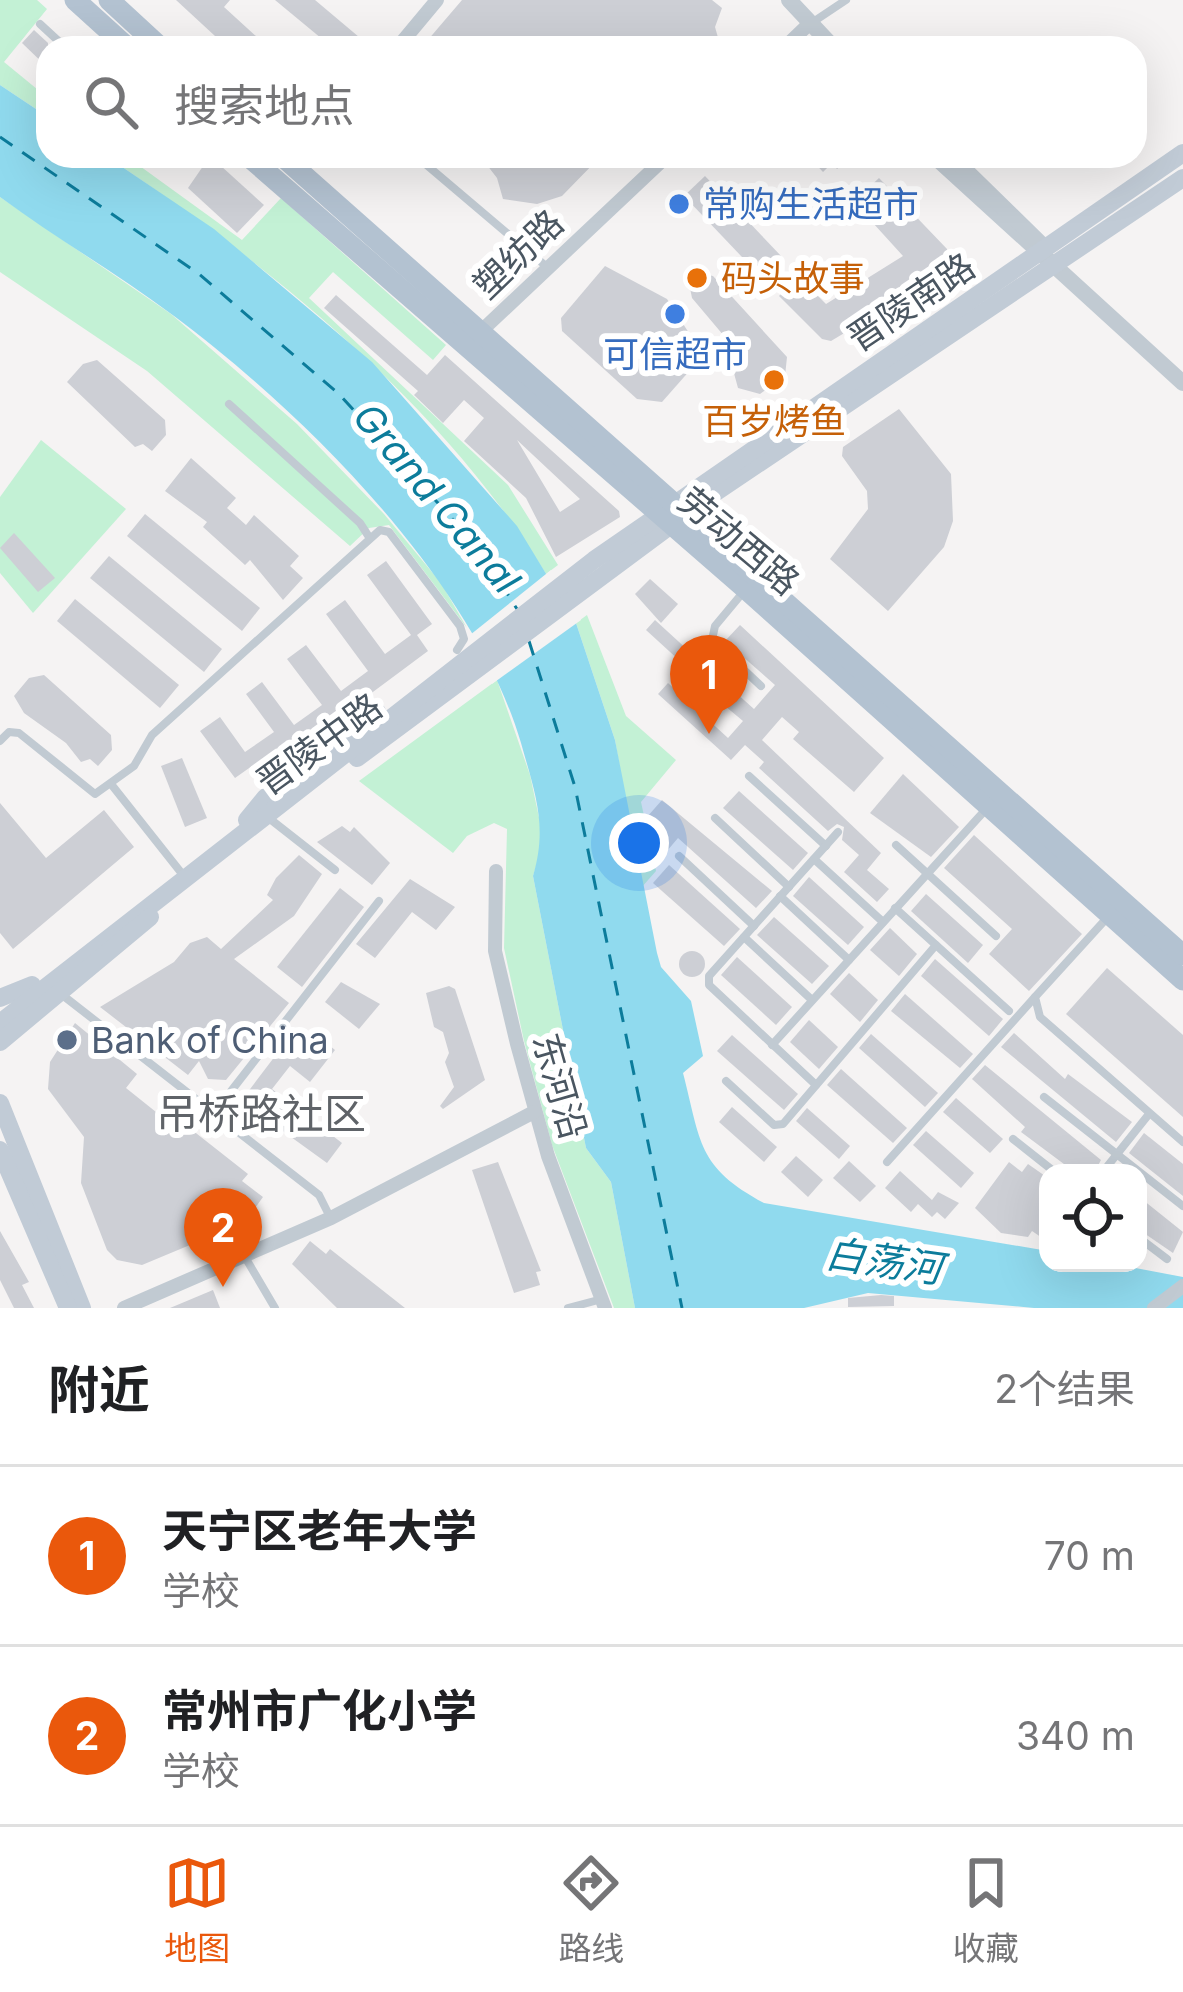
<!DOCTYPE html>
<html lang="zh">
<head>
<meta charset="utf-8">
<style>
  :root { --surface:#fff; --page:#f6f6f6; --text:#202124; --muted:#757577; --line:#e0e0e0; --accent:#ea580c }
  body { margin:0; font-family:Inter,"Noto Sans SC",sans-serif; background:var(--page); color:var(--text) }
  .controls { position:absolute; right:36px; bottom:36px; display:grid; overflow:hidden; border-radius:24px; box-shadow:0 12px 48px #0002 }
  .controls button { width:108px; height:108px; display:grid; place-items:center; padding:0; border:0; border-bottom:3px solid var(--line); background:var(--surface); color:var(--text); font:60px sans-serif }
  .you { position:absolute; left:639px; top:843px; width:42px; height:42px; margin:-30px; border:9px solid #fff; border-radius:50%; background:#1a73e8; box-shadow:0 0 0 18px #1a73e833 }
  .badge { display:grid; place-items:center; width:78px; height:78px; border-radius:50%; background:var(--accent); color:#fff; font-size:39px; font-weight:700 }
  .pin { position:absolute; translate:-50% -99px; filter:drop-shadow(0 3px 6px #0008) }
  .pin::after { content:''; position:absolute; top:63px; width:42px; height:36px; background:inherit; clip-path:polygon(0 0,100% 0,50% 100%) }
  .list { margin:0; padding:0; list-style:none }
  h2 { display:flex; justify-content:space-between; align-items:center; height:156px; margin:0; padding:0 48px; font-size:51px }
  h2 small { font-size:39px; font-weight:400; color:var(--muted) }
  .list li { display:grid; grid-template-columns:78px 1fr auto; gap:36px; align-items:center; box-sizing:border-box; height:180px; padding:0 48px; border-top:3px solid var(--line) }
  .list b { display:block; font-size:45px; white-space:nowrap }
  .list p { margin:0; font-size:39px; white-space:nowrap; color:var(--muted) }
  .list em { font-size:39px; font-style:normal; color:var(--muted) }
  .icon { flex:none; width:66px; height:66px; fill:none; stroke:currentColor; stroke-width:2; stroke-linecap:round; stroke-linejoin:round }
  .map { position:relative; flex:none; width:1183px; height:1308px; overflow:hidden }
  .search { position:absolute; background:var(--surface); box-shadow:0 12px 48px #0002; left:36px; right:36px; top:36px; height:132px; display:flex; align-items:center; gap:30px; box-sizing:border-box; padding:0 42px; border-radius:36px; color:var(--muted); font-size:45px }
  .sheet { height:516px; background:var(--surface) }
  nav { display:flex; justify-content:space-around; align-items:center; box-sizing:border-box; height:168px; border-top:3px solid var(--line); background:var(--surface); font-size:33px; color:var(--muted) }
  nav a { display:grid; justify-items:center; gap:6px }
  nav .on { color:var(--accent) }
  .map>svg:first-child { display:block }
  .green { fill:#c3f1d5 }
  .water { fill:#90daee }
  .pier { fill:#f5f3f3 }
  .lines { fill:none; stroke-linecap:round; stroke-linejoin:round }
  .ferry { stroke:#0c7c9b; stroke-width:3; stroke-dasharray:15 12; stroke-linecap:butt }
  .building { fill:#cdcfd5; fill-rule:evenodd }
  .service { stroke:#c1cad2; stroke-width:8 }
  .minor { stroke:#c1cad2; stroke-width:14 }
  .tertiary { stroke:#c1cad2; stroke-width:16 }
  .secondary { stroke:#c1cbd6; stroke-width:18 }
  .primary { stroke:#b3c2d1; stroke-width:21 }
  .shop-dot { fill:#3f7fe0; stroke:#fff; stroke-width:4.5 }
  .food-dot { fill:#e8710a; stroke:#fff; stroke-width:4.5 }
  .service-dot { fill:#5c6f8a; stroke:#fff; stroke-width:4.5 }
  .labels { text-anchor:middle; stroke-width:12; stroke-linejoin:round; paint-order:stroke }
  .shop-label { font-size:36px; fill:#366cbe; stroke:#fff; text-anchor:start }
  .street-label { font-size:36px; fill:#4a5661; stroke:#fff }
  .food-label { font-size:36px; fill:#c56008; stroke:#fff; text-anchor:start }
  .service-label { font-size:36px; fill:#4e5e75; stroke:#fff; text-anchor:start }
  .water-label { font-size:39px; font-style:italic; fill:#0c7c9b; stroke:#fff }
  .quarter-label { font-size:42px; fill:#5f6368; stroke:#fff }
</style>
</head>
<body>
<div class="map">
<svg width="1183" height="1308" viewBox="0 0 1183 1308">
  <rect width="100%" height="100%" fill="#f5f3f3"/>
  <!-- green -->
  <g class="green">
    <path d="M0,0H37L47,9L4,62L43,94L48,117L0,85Z"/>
    <path d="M106,156H126L242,240L281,198L446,345L433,360L333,272L309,298L508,485L558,565L546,574C441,402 270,266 106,156Z"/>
    <path d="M0,197L171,314L297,424L384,514L441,583L467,628L389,525L369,528L350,546L147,371L0,272Z"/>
    <path d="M41,440L126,509L33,613L0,573V497Z"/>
    <path d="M587,615L626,716L676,760L641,802L656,871L641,888L615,740L576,623Z"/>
    <path d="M497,680L530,775L544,841L533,876L586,1148L611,1182L635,1308H614L552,1145L524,1041L504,948L507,829L494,823L467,836L453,853L359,781Z"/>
  </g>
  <!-- water -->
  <path class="water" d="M0,85L48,117V156H106L214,229L372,362L517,526L576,623L615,740L657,953L661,967L691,1001L703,1056L683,1073C701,1142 697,1167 764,1203L1048,1251V1263H1109L1183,1277V1308H1034L868,1293L804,1308H635L611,1182L586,1148L533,876C548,826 535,793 521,743C473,581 308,416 174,316C118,274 57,239 0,197Z"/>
  <!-- pier -->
  <path class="pier" d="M551,570L581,620L492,684L470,635Z"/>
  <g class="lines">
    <!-- ferry -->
    <g class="ferry">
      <path d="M0,137L199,274L339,394L477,546L517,609"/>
      <path d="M529,641L575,787L682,1308"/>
    </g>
  </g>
  <!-- building -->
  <g class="building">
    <path d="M176,0H230L224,7L269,48H228Z"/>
    <path d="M275,0H315L372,48H333Z"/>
    <path d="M462,0H712L722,8L715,27L721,48H421Z"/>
    <path d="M34,30L48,43V68L22,43Z"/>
    <path d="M210,156L264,205L237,233L188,188Z"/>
    <path d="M480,156H601L562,196L537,204L503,199L497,178Z"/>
    <path d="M808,156H850L837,169L832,163L823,172Z"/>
    <path d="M705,176L782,257L761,277L684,196Z"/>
    <path d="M879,178L947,249L949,261L871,317L831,341L822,339L779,296L798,276L826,304L903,256L863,212L870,201L862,194Z"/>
    <path d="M605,266L667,299L698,347L699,360L662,402L637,399L562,331L561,318Z"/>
    <path d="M699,273L713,276L787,357L785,376L760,394L738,388L729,355L735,349L692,298L689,283Z"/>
    <path d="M336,295L427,375L445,355L619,511L620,517L556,557L526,498L464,441L484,418L464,400L443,423L414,395L418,391L324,308ZM517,440L580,499L560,512Z"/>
    <path d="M97,360L165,420L166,435L152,451L143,444L135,447L67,382L83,364Z"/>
    <path d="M899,409L951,474L953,521L944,547L888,611L830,559L868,509L867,491L842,456L843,447Z"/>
    <path d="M191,458L236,498L227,508L246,525L254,515L299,556L290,566L303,578L283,600L250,560L245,565L203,527L207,522L165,491Z"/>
    <path d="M145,514L260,608L242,631L127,536Z"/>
    <path d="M14,533L55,578L38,592L0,548Z"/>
    <path d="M109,556L222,649L204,672L90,578Z"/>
    <path d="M386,561L432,624L417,635L428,651L307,741L303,737L256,772L252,766L235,778L200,731L220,717L245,752L274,732L246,694L262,682L294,725L322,705L287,659L306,645L341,691L368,671L326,614L345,600L385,654L411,635L367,575Z"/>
    <path d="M650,579L678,604L661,623L635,594Z"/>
    <path d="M75,599L179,685L160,708L57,621Z"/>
    <path d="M655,620L690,652L697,645L703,651L697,658L754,709L775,685L725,641L740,625L884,758L854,792L793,739L799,732L782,717L762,740L881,853L867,870L889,889L877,902L844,872L859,855L842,840L844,827L837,824L828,831L759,768L764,762L745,745L731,760L658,694L668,683L728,738L743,721L677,666L681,662L646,630Z"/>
    <path d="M44,675L111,735L112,750L98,766L90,759L81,762L66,743L24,713L14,696L29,678Z"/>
    <path d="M182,758L207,818L185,827L161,766Z"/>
    <path d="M903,774L959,827L931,857L870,813Z"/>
    <path d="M739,791L808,853L793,870L723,808Z"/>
    <path d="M662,800L772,891L756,908L678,838L667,851L657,843L666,833L647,817Z"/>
    <path d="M0,803L46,858L104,810L134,847L13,949L0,933Z"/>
    <path d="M342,826L350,832L354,827L390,863L372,885L317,842Z"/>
    <path d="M974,835L1082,934L1029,991L989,954L1012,929L944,868Z"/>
    <path d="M299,855L322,874L294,916L234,959L289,1003L226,1080L208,1079L199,1061L188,1075L100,1007L174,962L190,943L207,937L221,949L273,900L267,895L276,878Z"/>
    <path d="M669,865L740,929L724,946L653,883Z"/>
    <path d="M809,877L864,927L848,945L793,896Z"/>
    <path d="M410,879L455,907L436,930L412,912L375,958L356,944Z"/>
    <path d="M340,888L364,907L302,987L277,967Z"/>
    <path d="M926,894L983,945L968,963L911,911Z"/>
    <path d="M774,917L829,966L812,984L757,935Z"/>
    <path d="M890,928L917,954L899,976L870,950Z"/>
    <circle cx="692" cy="964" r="13"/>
    <path d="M737,957L792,1007L776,1025L721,975Z"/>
    <path d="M935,959L1003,1019L989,1036L921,976Z"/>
    <path d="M1107,968L1183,1035V1117L1066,1014Z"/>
    <path d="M849,973L878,1000L860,1022L830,994Z"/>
    <path d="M341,982L380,1004L359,1029L325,1002Z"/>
    <path d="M449,986L455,989L485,1080L443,1109L440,1106L454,1087L445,1062L449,1053L443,1032L434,1027L426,993Z"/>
    <path d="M905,994L973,1054L960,1068L891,1011Z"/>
    <path d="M809,1020L838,1047L819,1069L790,1042Z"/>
    <path d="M75,1023L137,1074L126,1088L166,1120L173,1115L248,1174L242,1181L263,1197L245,1222L142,1265L117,1260L107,1250L81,1183L84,1137L48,1089L50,1062Z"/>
    <path d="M1014,1033L1065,1079L1068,1074L1132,1122L1116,1142L1001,1047Z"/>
    <path d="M871,1034L938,1093L925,1107L859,1048Z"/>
    <path d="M732,1035L798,1094L784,1110L717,1051Z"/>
    <path d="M288,1039L311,1057L324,1041L335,1050L310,1082L290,1066L272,1089L342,1143L327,1163L241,1101Z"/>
    <path d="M985,1065L1101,1160L1094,1173H1076L1021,1132L1025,1127L972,1079Z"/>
    <path d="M841,1069L907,1128L893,1143L827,1085Z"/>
    <path d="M956,1098L1003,1139L990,1153L943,1112Z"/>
    <path d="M732,1107L777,1147L764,1162L719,1122Z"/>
    <path d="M807,1108L850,1146L839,1159L796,1121Z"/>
    <path d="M926,1131L974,1173L961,1188L913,1145Z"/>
    <path d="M1144,1133L1183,1164V1196L1129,1153Z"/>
    <path d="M796,1156L823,1180L808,1197L781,1172Z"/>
    <path d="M849,1161L876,1186L860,1202L833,1178Z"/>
    <path d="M498,1162L541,1271L536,1272L540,1285L514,1293L472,1170Z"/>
    <path d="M1009,1162L1022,1172L1028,1164L1048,1178V1242L1032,1231L1028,1237L1001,1233L975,1208Z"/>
    <path d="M900,1171L932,1200L938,1192L959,1203L945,1219L937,1212L932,1217L918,1204L911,1212L885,1188Z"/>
    <path d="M1138,1196L1183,1232L1173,1253L1138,1229Z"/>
    <path d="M0,1231L29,1282L22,1285L34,1308H14L0,1280Z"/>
    <path d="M310,1241L326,1254L330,1249L405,1308H337L292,1264Z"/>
    <path d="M213,1290L220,1308H170Z"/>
    <path d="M881,1295L894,1296V1306L848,1307V1298Z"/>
  </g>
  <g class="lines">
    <!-- service -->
    <g class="service">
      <path d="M40,24L66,48"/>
      <path d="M810,24L846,0"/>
      <path d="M416,156L547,267"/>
      <path d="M229,404L360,523L369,537"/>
      <path d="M745,590L715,626L712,640L761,686"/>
      <path d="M0,741L9,732L19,733L95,794L134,766L152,735L380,530L389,532L460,626L464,639L457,650"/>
      <path d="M749,776L826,846"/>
      <path d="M111,784L183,875"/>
      <path d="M715,818L789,887"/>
      <path d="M270,819L335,870"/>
      <path d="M896,845L996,936"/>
      <path d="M679,856L754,926"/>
      <path d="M814,859L883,922"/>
      <path d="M780,896L849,960"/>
      <path d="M895,908L1009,1011"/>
      <path d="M1106,919L1035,997L1040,1017L1183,1142"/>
      <path d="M744,937L812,1000"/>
      <path d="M61,994L319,1195L330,1217"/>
      <path d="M772,1045L988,807"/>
      <path d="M726,1081L774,1125L783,1124L936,945"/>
      <path d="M816,1085L709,985V976L838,832"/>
      <path d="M1044,1097L1183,1206"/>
      <path d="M214,1113L379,901"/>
      <path d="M1013,1139L1056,1173"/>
      <path d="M887,1162L1035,997"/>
      <path d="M1102,1173L1149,1114"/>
      <path d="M1138,1237L1167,1259"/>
      <path d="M245,1257L275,1308"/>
      <path d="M568,1308L602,1299"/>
    </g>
    <!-- minor -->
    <g class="minor">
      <path d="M397,48L437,0"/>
      <path d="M784,48L809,24"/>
      <path d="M477,335L667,156"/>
      <path d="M496,871L495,951L517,1044L548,1156L605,1308"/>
      <path d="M124,1308L331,1218L534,1112"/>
      <path d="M1154,1308L1183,1286"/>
    </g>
    <!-- tertiary -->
    <g class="tertiary">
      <path d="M789,0L834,48"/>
      <path d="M934,156L1183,383"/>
      <path d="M951,156L1040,243"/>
    </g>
    <!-- secondary -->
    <g class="secondary">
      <path d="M357,758L710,496L1183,178"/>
      <path d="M247,820L265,798L377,712"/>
      <path d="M0,998L32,985"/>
      <path d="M0,1023L594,560L1183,153"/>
      <path d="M0,1042L150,917"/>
      <path d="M0,1103L82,1308"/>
      <path d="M0,1150L68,1308"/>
    </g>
    <!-- primary -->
    <g class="primary">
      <path d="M75,0L128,48"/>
      <path d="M109,0L161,48"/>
      <path d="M248,156L746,589L1183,980"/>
      <path d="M282,156L1183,955"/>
    </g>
  </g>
  <!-- markers -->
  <g class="shop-dot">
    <circle cx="679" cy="204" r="12"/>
    <circle cx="675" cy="314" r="12"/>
  </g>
  <g class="food-dot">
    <circle cx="697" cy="278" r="12"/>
    <circle cx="774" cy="380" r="12"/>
  </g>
  <circle class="service-dot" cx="67" cy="1040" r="12"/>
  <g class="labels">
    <!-- shop labels -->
    <g class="shop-label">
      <text x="703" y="217">常购生活超市</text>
      <text x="675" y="367" text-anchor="middle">可信超市</text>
    </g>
    <!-- street labels -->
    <g class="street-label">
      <text transform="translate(518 254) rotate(-44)" y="13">塑纺路</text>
      <text transform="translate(911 302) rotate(-34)" y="13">晋陵南路</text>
      <text transform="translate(739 541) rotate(40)" y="13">劳动西路</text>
      <text transform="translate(319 744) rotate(-36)" y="13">晋陵中路</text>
      <text transform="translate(560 1086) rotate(74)" y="13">东河沿</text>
    </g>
    <!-- food labels -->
    <g class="food-label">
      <text x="721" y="291">码头故事</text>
      <text x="774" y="434" text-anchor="middle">百岁烤鱼</text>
    </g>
    <!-- service labels -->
    <g class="service-label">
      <text x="91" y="1053">Bank of China</text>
    </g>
    <!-- water labels -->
    <g class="water-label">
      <text transform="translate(437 498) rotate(50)" y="14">Grand Canal</text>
      <text transform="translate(884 1261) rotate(8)" y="14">白荡河</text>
    </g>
    <!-- quarter labels -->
    <g class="quarter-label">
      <text x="261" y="1129">吊桥路社区</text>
    </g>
  </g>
</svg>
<div class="controls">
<button><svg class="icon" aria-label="locate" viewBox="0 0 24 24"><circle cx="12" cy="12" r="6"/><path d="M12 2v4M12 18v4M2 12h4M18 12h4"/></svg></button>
</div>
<div class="you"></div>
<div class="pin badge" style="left:709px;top:734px">1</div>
<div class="pin badge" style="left:223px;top:1287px">2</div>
<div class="search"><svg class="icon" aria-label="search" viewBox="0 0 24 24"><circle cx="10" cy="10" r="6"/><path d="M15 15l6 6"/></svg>搜索地点</div>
</div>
<section class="sheet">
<h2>附近<small>2个结果</small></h2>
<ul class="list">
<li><span class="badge">1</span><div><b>天宁区老年大学</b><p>学校</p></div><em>70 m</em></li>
<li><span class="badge">2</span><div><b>常州市广化小学</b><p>学校</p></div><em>340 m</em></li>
</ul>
</section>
<nav>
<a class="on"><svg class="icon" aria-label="map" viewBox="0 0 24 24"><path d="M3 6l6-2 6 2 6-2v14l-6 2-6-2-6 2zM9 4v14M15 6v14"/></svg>地图</a>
<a><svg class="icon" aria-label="directions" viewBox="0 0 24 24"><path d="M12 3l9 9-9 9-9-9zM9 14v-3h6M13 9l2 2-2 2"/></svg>路线</a>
<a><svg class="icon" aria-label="saved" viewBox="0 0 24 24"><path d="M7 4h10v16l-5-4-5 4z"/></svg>收藏</a>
</nav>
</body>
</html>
